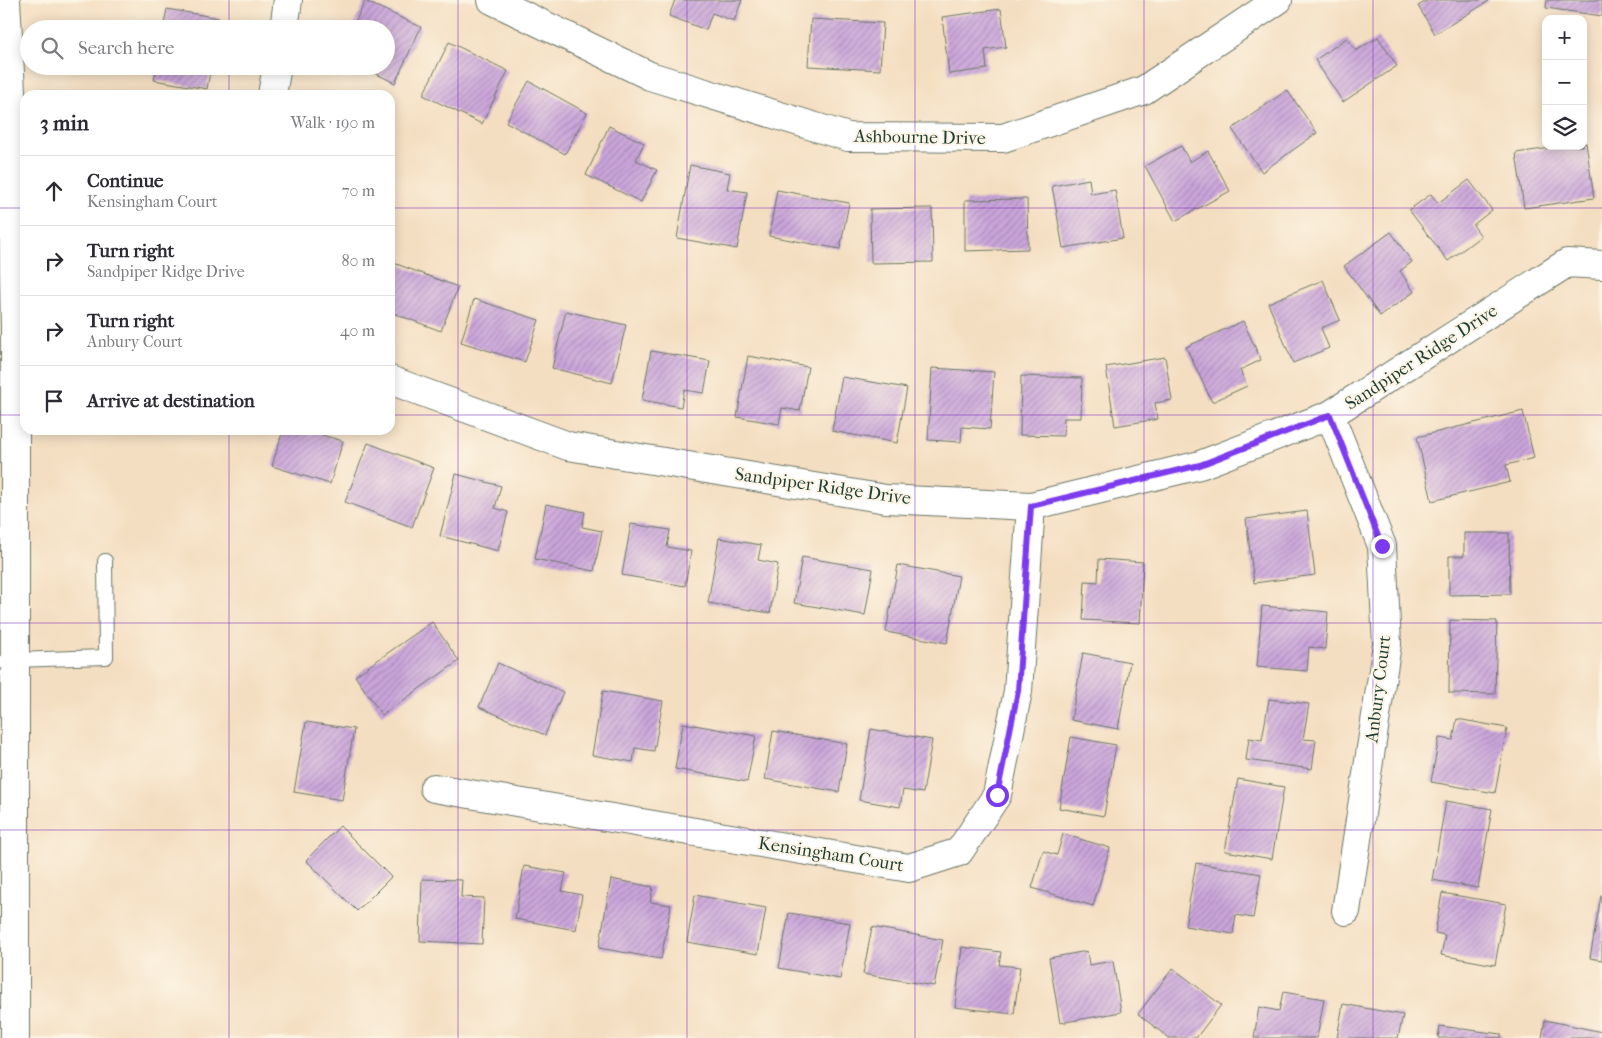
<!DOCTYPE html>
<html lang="en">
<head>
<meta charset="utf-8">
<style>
  :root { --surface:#fff; --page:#f2f2f3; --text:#2b2b33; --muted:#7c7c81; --line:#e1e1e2 }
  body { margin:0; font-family:"IM FELL French Canon",serif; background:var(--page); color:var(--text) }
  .controls { position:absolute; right:15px; top:15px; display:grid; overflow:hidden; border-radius:10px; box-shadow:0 2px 12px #0003 }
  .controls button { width:45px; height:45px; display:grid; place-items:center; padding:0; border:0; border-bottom:1px solid var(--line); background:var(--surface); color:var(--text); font:25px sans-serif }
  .stop { position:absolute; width:15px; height:15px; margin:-11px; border:4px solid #7c3aed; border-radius:50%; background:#fff }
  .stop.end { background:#7c3aed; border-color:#fff; box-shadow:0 1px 5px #0008 }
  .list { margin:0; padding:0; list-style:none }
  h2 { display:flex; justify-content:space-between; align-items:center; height:65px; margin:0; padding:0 20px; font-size:21px }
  h2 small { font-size:16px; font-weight:400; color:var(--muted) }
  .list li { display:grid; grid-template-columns:32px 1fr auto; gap:15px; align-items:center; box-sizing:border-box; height:70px; padding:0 20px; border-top:1px solid var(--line) }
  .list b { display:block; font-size:19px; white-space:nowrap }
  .list p { margin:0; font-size:16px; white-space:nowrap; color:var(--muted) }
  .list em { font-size:16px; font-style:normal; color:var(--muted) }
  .icon { flex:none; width:28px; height:28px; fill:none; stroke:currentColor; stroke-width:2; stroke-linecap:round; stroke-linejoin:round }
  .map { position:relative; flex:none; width:1602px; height:1038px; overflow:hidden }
  .search { position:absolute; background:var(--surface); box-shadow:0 2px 12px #0003; left:20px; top:20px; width:375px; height:55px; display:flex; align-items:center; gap:12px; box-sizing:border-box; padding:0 18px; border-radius:28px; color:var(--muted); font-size:19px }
  .panel { position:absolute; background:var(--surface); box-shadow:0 2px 12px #0003; left:20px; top:90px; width:375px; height:345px; border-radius:15px }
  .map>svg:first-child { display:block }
  .building { fill:url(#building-hatch) }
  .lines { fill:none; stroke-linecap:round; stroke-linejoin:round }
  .service-casing { stroke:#6a7565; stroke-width:16 }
  .minor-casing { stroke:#6a7565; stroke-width:30 }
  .motorway-casing { stroke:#6a7565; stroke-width:30 }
  .service { stroke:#fff; stroke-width:14 }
  .minor { stroke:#fff; stroke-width:28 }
  .motorway { stroke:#fff; stroke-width:28 }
  .route { stroke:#7c3aed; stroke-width:6 }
  .grid { fill:none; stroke:#7b2cbf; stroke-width:1; stroke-opacity:0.55 }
  .labels { text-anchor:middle; stroke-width:4; stroke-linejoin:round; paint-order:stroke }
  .street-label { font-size:18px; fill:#1f3d34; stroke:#fcf5e5 }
</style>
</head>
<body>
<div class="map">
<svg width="1602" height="1038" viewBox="0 0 1602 1038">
  <defs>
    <pattern id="building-hatch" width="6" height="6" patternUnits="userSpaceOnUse" patternTransform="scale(1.25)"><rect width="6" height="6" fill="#cba5db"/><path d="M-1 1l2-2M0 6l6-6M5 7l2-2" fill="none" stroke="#a488b2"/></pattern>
  </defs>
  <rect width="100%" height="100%" fill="#fcf5e5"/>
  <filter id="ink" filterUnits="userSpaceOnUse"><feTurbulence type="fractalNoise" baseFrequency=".02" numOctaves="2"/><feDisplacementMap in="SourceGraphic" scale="10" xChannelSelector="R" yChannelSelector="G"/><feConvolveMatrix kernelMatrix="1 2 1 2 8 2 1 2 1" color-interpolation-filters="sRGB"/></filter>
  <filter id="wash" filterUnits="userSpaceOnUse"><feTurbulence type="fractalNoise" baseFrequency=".0096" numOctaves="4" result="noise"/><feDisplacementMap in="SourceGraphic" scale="20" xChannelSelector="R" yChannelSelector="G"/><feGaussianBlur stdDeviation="1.12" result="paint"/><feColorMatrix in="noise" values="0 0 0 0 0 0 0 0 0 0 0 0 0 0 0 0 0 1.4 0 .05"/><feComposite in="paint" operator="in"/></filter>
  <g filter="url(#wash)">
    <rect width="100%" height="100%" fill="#f4dec1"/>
    <g id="blocks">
      <!-- building -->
      <g class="building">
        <path d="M675,0H742L734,21L712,13L706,30L669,16Z"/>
        <path d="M1428,0H1488L1489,1L1435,34L1418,6Z"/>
        <path d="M1547,0H1602V16L1546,8Z"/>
        <path d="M365,1L421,27L395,83L360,66H386V29H352Z"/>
        <path d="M167,9L219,18L217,29H163Z"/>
        <path d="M1001,9L1006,47L985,50L987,69L949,74L942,17Z"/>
        <path d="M811,19L883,23L880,70L808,66Z"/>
        <path d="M1378,37L1397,66L1343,102L1315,60L1347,38L1356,51Z"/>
        <path d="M449,42L508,71L482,124L423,95Z"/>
        <path d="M157,66H211L207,89L154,80Z"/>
        <path d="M529,81L587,113L565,154L506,122Z"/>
        <path d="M1287,90L1317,133L1262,172L1232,129Z"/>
        <path d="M609,126L644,143L636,160L657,170L641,202L586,175Z"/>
        <path d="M1586,143L1594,198L1524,208L1516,153L1565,146H1583V144Z"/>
        <path d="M1181,146L1190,162L1208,151L1230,191L1175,221L1145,166Z"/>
        <path d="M690,165L730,173L727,189L747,192L737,249L677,238Z"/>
        <path d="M1089,179L1091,194L1115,190L1123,238L1063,248L1052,186Z"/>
        <path d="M1469,180L1492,210L1473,225L1481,236L1448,261L1409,210L1431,194L1438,203Z"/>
        <path d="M777,190L849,203L840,249L769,236Z"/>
        <path d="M1027,199L1028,249L965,251V200Z"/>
        <path d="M932,208L933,262L871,263L870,209Z"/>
        <path d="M1391,232L1412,262L1400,271L1414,292L1380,316L1344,266Z"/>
        <path d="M391,262L458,287L441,331L390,312Z"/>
        <path d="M1323,280L1340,320L1321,328L1329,348L1293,363L1268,303Z"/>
        <path d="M474,299L539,320L525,362L461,342Z"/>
        <path d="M566,311L626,325L612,383L552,368Z"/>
        <path d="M1243,321L1261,360L1240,370L1247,386L1212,402L1186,347Z"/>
        <path d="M651,351L710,361L704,393L684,390L681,407L642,400Z"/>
        <path d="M748,356L808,367L800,411L782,408L779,424L737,417Z"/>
        <path d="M1165,357L1172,400L1155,403L1158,419L1115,426L1106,367Z"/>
        <path d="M932,368L994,372L990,429L962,427L961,442L928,440Z"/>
        <path d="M1021,376L1082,378L1081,418H1064L1063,436L1020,435Z"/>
        <path d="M842,377L907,388L897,443L832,431Z"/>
        <path d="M1523,411L1534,458L1506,465L1510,482L1432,501L1417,437Z"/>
        <path d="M283,430H323L322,435L343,441L330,484L272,466Z"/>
        <path d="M368,443L434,468L412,527L345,502Z"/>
        <path d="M456,474L501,486L495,508L508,512L498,551L440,536Z"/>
        <path d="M546,504L585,512L582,527L602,531L594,571L535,559Z"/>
        <path d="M1307,511L1315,575L1254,583L1246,519Z"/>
        <path d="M631,524L670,530L667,547L691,551L685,586L622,575Z"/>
        <path d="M1464,533H1509L1510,594L1449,595V556H1464Z"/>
        <path d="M719,538L761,545L758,560L778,564L770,613L708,603Z"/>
        <path d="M802,557L873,569L865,615L794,603Z"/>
        <path d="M1099,559L1143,562L1140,623L1083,620L1085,581L1098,582Z"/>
        <path d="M898,565L959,576L947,643L886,632Z"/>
        <path d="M1262,606L1328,612L1325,649L1309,647L1307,671L1257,667Z"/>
        <path d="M1450,620L1497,621L1495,694L1449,693Z"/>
        <path d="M432,622L459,661L382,715L355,676Z"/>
        <path d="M1083,653L1130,662L1118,729L1071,720Z"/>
        <path d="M498,663L563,692L545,735L479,707Z"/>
        <path d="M603,691L663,701L654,751L635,748L633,762L592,755Z"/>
        <path d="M1269,699L1309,704L1303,739L1316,740L1312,769L1246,760L1249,738L1262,740Z"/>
        <path d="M1457,719L1507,728L1495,793L1431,782L1439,738L1453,740Z"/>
        <path d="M306,722L354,729L342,800L294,792Z"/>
        <path d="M683,723L756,736L747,782L675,769Z"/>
        <path d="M871,729L932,740L923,793L903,790L900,807L859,800Z"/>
        <path d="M773,731L847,744L839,792L765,779Z"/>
        <path d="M1071,737L1116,745L1104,816L1059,808Z"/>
        <path d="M1238,779L1284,787L1272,859L1225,851Z"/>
        <path d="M1446,801L1492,809L1478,888L1432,880Z"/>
        <path d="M340,826L391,877L357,911L306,860Z"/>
        <path d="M1063,834L1110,848L1093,906L1032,888L1043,851L1057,855Z"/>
        <path d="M1196,863L1261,874L1253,918L1236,915L1233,934L1185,926Z"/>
        <path d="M524,866L566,873L562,891L582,895L576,930L515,919Z"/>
        <path d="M422,879L462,880L461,897L484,898L482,944L420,941Z"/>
        <path d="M611,879L653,887L650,902L671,905L661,959L599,948Z"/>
        <path d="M1442,893L1506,904L1495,965L1441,955L1445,935L1435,933Z"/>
        <path d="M695,895L766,908L758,954L687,942Z"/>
        <path d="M1601,896H1602V960L1590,958Z"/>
        <path d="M789,913L850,923L840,979L779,968Z"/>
        <path d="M872,927L943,940L934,986L863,974Z"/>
        <path d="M962,947L1001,952L999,965L1020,967L1014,1014L955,1007Z"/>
        <path d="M1087,951L1089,965L1113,961L1121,1012L1060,1023L1049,958Z"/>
        <path d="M1173,968L1221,1005L1196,1038H1169L1138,1014Z"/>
        <path d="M1283,992L1324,999L1317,1038H1254L1259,1007L1279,1011Z"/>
        <path d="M1343,1004L1403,1015L1398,1038H1337Z"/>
        <path d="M1545,1020L1602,1032V1038H1542Z"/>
        <path d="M1440,1026L1501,1034V1038H1438Z"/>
      </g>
    </g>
  </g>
  <g filter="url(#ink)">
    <use href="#blocks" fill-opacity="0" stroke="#6a7565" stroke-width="1"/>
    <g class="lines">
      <!-- service casing -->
      <g class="service-casing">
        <path id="service" d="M14,660L106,657L105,561"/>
      </g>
      <!-- minor casing -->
      <g class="minor-casing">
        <g id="minor">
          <path d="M492,0L650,76L848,137L1003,138L1144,90L1278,0"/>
          <path d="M284,29L288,0"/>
          <path d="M272,95L277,66"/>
          <path d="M390,380L568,446L886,499L1031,506L1200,465L1330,415L1567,263L1602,265"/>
          <path d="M1330,415L1382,546L1387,644L1346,911"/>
          <path d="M434,788L909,868L959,852L997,795L1018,691L1031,506"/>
        </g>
      </g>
      <!-- motorway casing -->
      <g class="motorway-casing">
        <path id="motorway" d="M6,0L11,91L15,331V1038"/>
      </g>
      <!-- service -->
      <use href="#service" class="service"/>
      <!-- minor -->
      <use href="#minor" class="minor"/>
      <!-- motorway -->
      <use href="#motorway" class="motorway"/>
    </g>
  </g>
  <g class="lines" filter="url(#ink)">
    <!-- route -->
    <path class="route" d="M997,795L1018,691L1031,506L1200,465L1330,415L1382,546"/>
  </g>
  <!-- grid -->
  <path class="grid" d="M229,0V29M458,0V1038M687,0V1038M915,0V1038M1144,0V1038M1373,0V1038M229,66V95M0,208H25M390,208H1602M0,415H25M390,415H1602M229,430V1038M0,623H1602M0,830H1602"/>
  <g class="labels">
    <!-- street labels -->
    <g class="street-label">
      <text transform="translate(920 137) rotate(1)" y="6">Ashbourne Drive</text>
      <text transform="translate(1421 357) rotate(-33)" y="6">Sandpiper Ridge Drive</text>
      <text transform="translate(823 486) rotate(8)" y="6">Sandpiper Ridge Drive</text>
      <text transform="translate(1378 689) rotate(-83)" y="6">Anbury Court</text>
      <text transform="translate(831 854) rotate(9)" y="6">Kensingham Court</text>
    </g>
  </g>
</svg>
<div class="controls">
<button>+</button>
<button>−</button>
<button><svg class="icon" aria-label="layers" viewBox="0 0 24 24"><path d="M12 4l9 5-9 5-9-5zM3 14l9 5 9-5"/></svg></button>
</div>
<div class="stop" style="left:997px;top:795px"></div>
<div class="stop end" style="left:1382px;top:546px"></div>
<div class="search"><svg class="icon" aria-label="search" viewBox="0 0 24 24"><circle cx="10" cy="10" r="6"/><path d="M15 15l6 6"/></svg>Search here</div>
<section class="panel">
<h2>3 min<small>Walk · 190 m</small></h2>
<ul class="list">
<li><svg class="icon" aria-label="ahead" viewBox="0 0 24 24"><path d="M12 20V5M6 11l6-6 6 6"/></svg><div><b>Continue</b><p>Kensingham Court</p></div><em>70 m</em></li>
<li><svg class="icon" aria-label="right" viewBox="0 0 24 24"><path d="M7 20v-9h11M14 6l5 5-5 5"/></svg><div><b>Turn right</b><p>Sandpiper Ridge Drive</p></div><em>80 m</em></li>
<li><svg class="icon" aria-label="right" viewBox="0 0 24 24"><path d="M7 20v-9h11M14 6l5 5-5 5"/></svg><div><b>Turn right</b><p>Anbury Court</p></div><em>40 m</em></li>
<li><svg class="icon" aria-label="arrive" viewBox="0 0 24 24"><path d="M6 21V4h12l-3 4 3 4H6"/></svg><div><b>Arrive at destination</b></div></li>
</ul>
</section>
</div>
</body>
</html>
